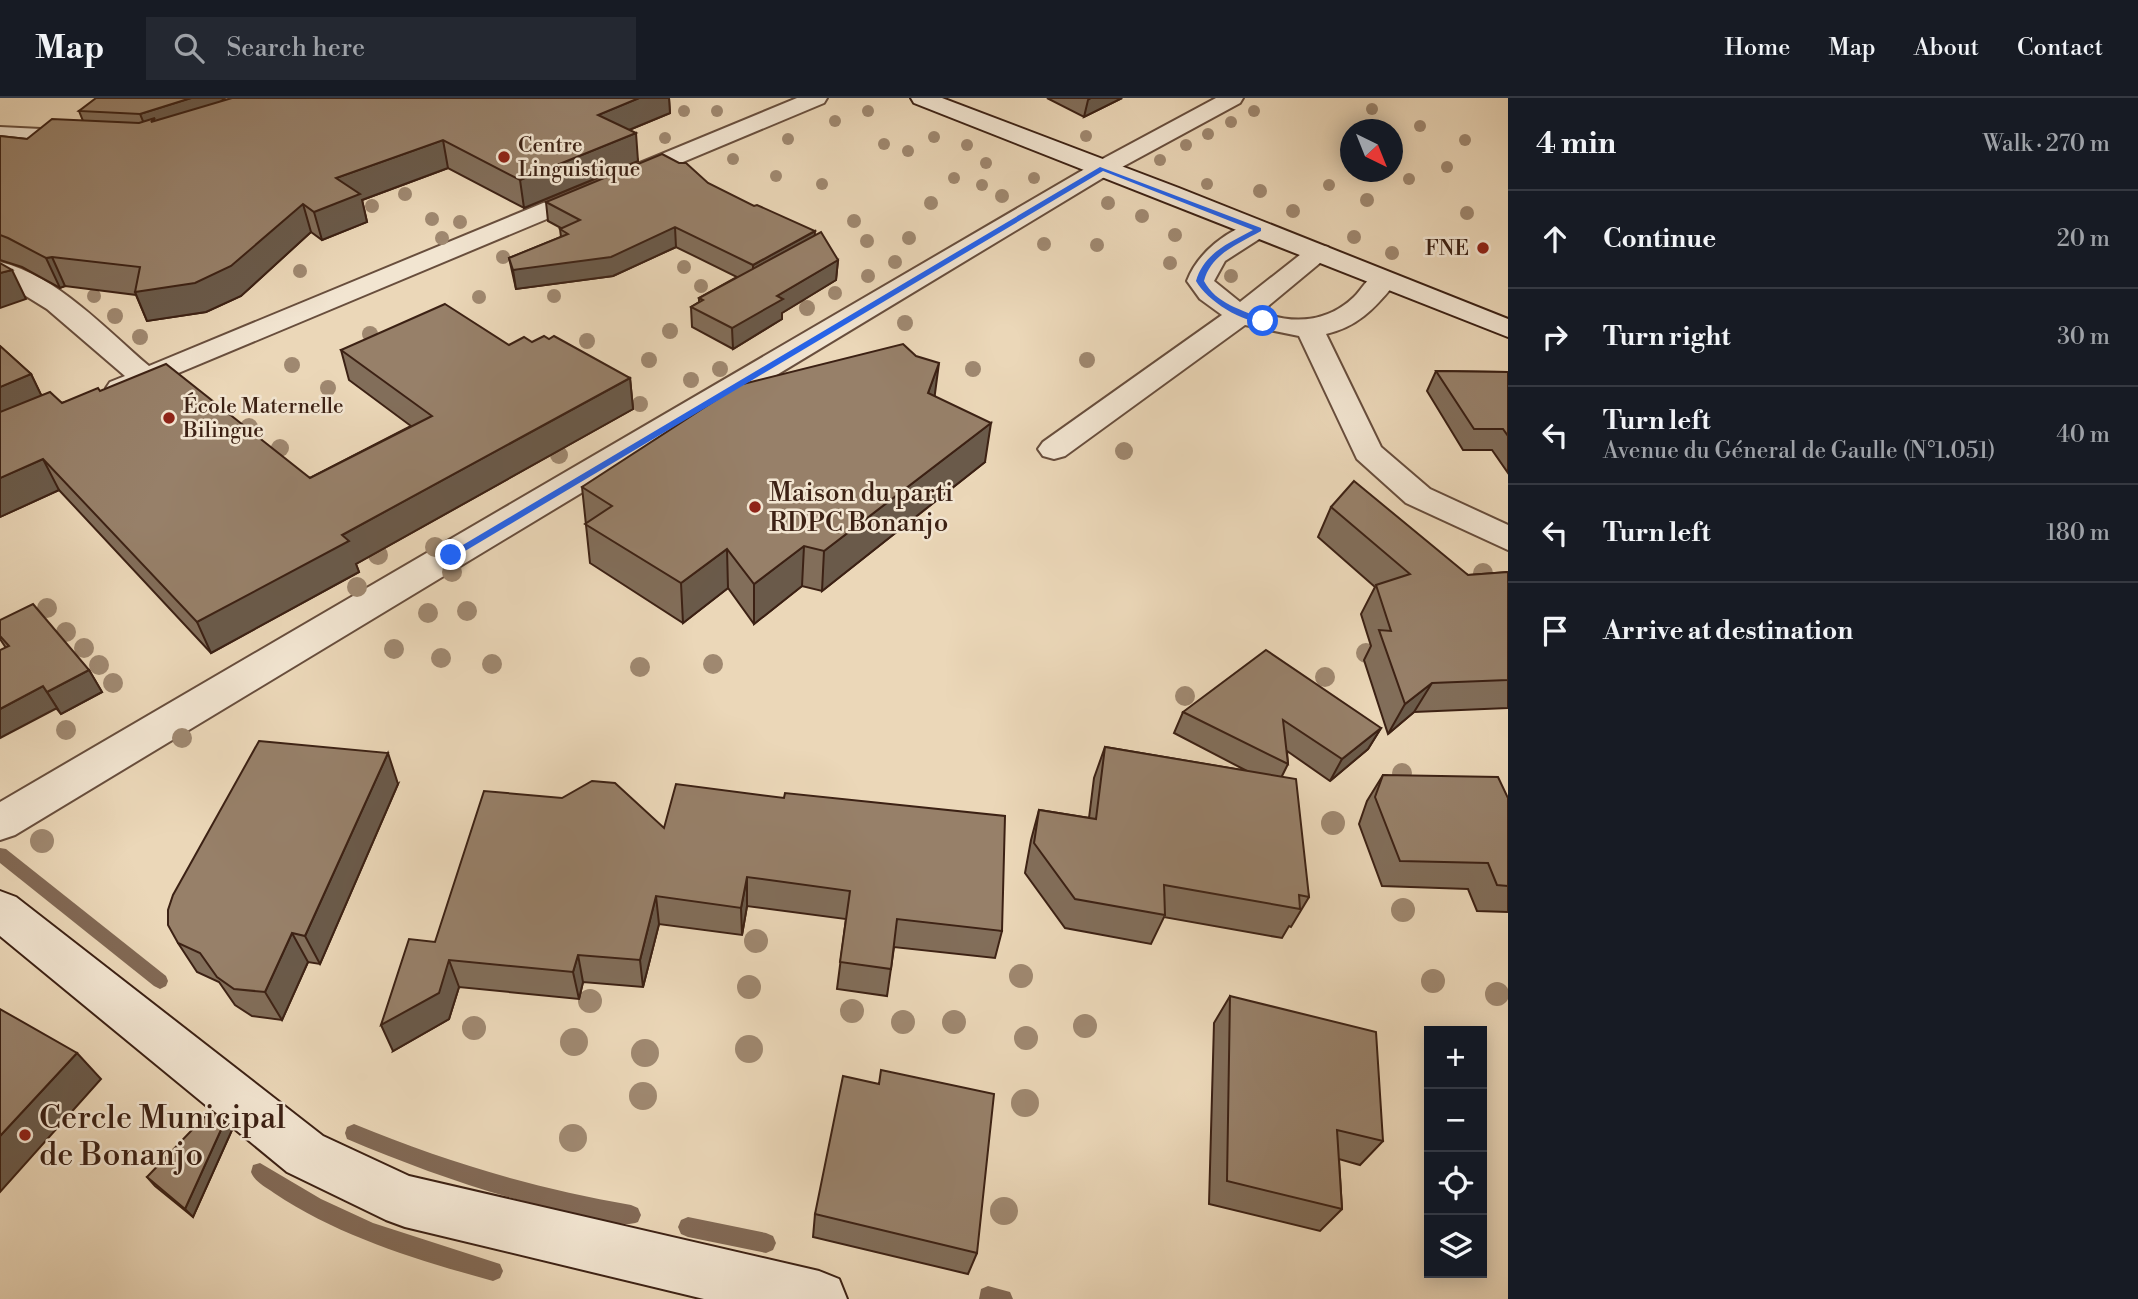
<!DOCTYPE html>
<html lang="en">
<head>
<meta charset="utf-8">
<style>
  :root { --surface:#171b24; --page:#242831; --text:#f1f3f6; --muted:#9ea1a6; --line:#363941 }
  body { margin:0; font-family:"Libre Bodoni",serif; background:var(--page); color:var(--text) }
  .controls { position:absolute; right:21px; bottom:21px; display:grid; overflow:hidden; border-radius:0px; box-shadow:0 4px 18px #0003 }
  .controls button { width:63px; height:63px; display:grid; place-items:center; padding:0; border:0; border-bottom:2px solid var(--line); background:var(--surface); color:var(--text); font:35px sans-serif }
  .compass { position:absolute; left:1340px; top:21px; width:63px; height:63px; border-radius:50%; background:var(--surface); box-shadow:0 4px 18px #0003; rotate:137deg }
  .stop { position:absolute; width:21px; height:21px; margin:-16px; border:5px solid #2563eb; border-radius:50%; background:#fff }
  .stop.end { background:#2563eb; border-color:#fff; box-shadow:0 2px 7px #0008 }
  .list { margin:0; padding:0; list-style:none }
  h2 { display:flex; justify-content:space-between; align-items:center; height:91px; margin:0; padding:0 28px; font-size:30px }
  h2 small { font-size:23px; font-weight:400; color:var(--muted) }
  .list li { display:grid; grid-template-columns:46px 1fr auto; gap:21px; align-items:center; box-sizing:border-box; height:98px; padding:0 28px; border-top:2px solid var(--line) }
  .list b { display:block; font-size:26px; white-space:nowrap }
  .list p { margin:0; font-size:23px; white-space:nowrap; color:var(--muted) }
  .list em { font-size:23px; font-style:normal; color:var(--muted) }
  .icon { flex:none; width:38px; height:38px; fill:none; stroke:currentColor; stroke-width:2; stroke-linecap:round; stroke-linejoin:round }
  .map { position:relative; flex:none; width:1508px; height:1201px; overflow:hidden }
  header { display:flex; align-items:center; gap:42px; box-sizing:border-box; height:98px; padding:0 35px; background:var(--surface); border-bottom:2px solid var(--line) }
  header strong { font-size:33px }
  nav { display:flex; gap:38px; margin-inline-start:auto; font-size:24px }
  .search { width:490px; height:63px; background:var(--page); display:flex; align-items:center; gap:18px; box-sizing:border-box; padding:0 24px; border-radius:0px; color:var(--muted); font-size:26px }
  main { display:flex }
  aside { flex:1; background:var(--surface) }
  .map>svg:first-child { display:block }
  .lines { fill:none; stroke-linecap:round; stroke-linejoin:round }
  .stream { fill:#826955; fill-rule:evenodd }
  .street-casing { stroke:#684e3d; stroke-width:4 }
  .secondary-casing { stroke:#3c2114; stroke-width:4 }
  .street { fill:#f2e5d1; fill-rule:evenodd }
  .secondary { fill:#f2e5d1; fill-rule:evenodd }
  .tree { fill:#9f8870 }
  .wall { fill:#826e5a; stroke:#3c2114; stroke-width:2 }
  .shaded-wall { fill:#6a5a4a; stroke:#3c2114; stroke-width:2 }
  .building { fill:#978069; stroke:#3c2114; stroke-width:2 }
  .route { fill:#2563eb }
  .poi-dot { fill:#8f2418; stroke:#f2e5d1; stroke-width:2.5 }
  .labels { text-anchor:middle; stroke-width:5; stroke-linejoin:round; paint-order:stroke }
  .far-poi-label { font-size:21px; fill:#3c2114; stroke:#f2e5d1; text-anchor:start }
  .poi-label { font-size:26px; fill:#3c2114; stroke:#f2e5d1; text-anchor:start }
  .near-poi-label { font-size:32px; fill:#3c2114; stroke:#f2e5d1; text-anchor:start }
</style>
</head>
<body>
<header>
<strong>Map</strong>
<div class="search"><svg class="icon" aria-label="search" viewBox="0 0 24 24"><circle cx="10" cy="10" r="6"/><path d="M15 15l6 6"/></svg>Search here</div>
<nav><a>Home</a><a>Map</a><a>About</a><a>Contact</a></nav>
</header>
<main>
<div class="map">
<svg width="1508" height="1201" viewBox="0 0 1508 1201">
  <rect width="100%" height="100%" fill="#ebd7b8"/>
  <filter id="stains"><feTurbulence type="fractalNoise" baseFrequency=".00286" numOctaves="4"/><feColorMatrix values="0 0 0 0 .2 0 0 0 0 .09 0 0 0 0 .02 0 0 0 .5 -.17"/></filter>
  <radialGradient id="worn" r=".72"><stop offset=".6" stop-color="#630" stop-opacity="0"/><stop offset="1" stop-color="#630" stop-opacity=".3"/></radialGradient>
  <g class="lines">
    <!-- stream -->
    <g class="stream">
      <path d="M0,750L6,751L166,878L168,883L166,888L160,891L154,888L0,765Z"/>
      <path d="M354,1026C444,1063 535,1091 631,1107L638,1110L641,1117L638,1124C623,1130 600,1121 585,1118C503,1101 425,1074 347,1041L345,1035L347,1029Z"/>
      <path d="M260,1065L321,1101L373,1125L500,1166L503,1173L500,1180L493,1183C417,1162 340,1139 274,1095C265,1089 255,1084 251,1074L253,1067Z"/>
      <path d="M688,1119L766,1135L773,1138L776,1145L773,1152L766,1155L688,1139L681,1136L678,1129L681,1122Z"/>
      <path d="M988,1188L1010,1194L1013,1201H979L981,1191Z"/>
    </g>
    <!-- street casing -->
    <g class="street-casing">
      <g id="street">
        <path d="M797,0H827L824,5L121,299L110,296L106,290L110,284L125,278L47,211L0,182V164C58,178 105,231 149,268Z"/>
        <path d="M1216,0H1243L1240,5L1111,75L15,737L0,742V704L1095,65Z"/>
        <path d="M0,29L82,33L90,35L93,40L90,45L82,47L0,43Z"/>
        <path d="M1258,123L1267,126L1271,131L1267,136L1225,163L1214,183L1240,204L1310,149L1319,147L1328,149L1332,155L1261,214C1294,227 1328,224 1354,199C1361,192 1368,179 1377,176C1383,173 1388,175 1393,176L1397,182L1393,188C1374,211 1357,229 1326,236L1381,349L1430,391L1508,427V452L1406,405L1357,361L1299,238L1245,227L1065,358L1054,361L1043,358L1038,351L1043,344L1222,217L1200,201L1187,183C1198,154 1228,131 1258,123Z"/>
      </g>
    </g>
    <!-- secondary casing -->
    <g class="secondary-casing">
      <g id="secondary">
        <path d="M911,0H942L1179,90L1508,221V239L914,5Z"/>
        <path d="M0,793L16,799L323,1038L409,1078L819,1173L839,1181L847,1201H704L405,1129L386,1122L287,1074L0,838Z"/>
      </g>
    </g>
    <!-- street -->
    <use href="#street" class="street"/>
    <!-- secondary -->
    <use href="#secondary" class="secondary"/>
  </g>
  <!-- trees -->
  <g class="tree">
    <circle cx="1372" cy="11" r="6"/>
    <circle cx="684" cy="13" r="6"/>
    <circle cx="717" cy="13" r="6"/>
    <circle cx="868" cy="13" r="6"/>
    <circle cx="1254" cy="13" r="6"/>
    <circle cx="835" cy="23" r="6"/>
    <circle cx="1231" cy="24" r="6"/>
    <circle cx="1420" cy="28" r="6"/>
    <circle cx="1208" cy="36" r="6"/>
    <circle cx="1086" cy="38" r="6"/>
    <circle cx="934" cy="39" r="6"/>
    <circle cx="665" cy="40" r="6"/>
    <circle cx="788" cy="41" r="6"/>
    <circle cx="1465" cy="42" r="6"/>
    <circle cx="884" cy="46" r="6"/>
    <circle cx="967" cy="47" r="6"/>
    <circle cx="1186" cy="47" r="6"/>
    <circle cx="908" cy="53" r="6"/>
    <circle cx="733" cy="61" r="6"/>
    <circle cx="1160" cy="62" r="6"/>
    <circle cx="986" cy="65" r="6"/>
    <circle cx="1447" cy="69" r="6"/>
    <circle cx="776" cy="78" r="6"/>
    <circle cx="954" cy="80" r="6"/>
    <circle cx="1034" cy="80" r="6"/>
    <circle cx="1409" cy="81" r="6"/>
    <circle cx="822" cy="86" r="6"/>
    <circle cx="1207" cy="86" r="6"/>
    <circle cx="982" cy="87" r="6"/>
    <circle cx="1329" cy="87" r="6"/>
    <circle cx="1260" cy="93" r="7"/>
    <circle cx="405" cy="96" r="7"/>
    <circle cx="1002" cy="98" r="7"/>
    <circle cx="1367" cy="102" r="7"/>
    <circle cx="931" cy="105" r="7"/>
    <circle cx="1108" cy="105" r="7"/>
    <circle cx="372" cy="108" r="7"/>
    <circle cx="1293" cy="113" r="7"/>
    <circle cx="1467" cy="115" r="7"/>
    <circle cx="1142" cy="118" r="7"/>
    <circle cx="432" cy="121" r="7"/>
    <circle cx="854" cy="123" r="7"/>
    <circle cx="460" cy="124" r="7"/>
    <circle cx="1175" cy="137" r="7"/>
    <circle cx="1354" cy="139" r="7"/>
    <circle cx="442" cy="140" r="7"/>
    <circle cx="909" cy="140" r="7"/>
    <circle cx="867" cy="143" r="7"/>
    <circle cx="1044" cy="146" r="7"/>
    <circle cx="1097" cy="147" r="7"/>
    <circle cx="1392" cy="155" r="7"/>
    <circle cx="503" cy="159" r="7"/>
    <circle cx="895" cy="164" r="7"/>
    <circle cx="1170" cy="165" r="7"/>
    <circle cx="684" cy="169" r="7"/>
    <circle cx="300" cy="173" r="7"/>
    <circle cx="868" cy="178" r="7"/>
    <circle cx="1231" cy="178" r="7"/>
    <circle cx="701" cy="188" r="7"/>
    <circle cx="835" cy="195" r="7"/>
    <circle cx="94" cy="198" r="7"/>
    <circle cx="554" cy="198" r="7"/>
    <circle cx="479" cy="199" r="7"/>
    <circle cx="807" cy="210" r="8"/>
    <circle cx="115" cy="218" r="8"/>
    <circle cx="905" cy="225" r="8"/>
    <circle cx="670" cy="233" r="8"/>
    <circle cx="370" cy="236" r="8"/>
    <circle cx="140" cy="239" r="8"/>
    <circle cx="587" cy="243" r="8"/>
    <circle cx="649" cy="262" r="8"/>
    <circle cx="1087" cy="262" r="8"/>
    <circle cx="292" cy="267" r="8"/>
    <circle cx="720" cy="271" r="8"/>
    <circle cx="973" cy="271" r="8"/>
    <circle cx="691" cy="282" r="8"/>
    <circle cx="328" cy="290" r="8"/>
    <circle cx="640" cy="306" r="8"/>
    <circle cx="249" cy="329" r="9"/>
    <circle cx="280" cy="350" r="9"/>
    <circle cx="1124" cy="353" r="9"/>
    <circle cx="559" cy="357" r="9"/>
    <circle cx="435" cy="449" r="10"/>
    <circle cx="378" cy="457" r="10"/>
    <circle cx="452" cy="474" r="10"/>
    <circle cx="1483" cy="475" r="10"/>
    <circle cx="357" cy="489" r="10"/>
    <circle cx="47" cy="510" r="10"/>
    <circle cx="467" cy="513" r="10"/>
    <circle cx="428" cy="515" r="10"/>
    <circle cx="66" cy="534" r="10"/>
    <circle cx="84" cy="550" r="10"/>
    <circle cx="394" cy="551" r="10"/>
    <circle cx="1366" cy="555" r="10"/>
    <circle cx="441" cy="560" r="10"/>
    <circle cx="492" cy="566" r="10"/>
    <circle cx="713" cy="566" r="10"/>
    <circle cx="99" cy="567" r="10"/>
    <circle cx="640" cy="569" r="10"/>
    <circle cx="1325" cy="579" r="10"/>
    <circle cx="113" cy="585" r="10"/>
    <circle cx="1185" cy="598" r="10"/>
    <circle cx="66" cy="632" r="10"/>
    <circle cx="182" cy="640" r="10"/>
    <circle cx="1402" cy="675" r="10"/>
    <circle cx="1333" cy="725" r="12"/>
    <circle cx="42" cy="743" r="12"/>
    <circle cx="1403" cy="812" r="12"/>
    <circle cx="756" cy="843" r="12"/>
    <circle cx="1021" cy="878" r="12"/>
    <circle cx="1433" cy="883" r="12"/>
    <circle cx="749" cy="889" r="12"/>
    <circle cx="1497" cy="896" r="12"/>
    <circle cx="590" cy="903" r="12"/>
    <circle cx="852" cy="913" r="12"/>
    <circle cx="903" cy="924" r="12"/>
    <circle cx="954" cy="924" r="12"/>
    <circle cx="1085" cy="928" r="12"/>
    <circle cx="474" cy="930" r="12"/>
    <circle cx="1026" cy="940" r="12"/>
    <circle cx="574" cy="944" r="14"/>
    <circle cx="749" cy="951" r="14"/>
    <circle cx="645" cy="955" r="14"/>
    <circle cx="643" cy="998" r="14"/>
    <circle cx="1025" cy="1005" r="14"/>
    <circle cx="573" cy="1040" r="14"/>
    <circle cx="1004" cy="1113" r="14"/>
  </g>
  <!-- wall -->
  <g class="wall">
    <path d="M232,0H669L670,15L629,32L638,63L524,110L448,70L362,102L367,124L322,142L311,134L241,198L206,214L147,223L136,197L65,188L60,190L22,169L0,162V38L27,41L83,23L79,13L222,3Z"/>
    <path d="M1047,0H1122L1084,19Z"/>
    <path d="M546,104L754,108L815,137L838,162L836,182L782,215V221L733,251L692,229L691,209L699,204V200L737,179L676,149L613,178L516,191L509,160L561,139L560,131L561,130L548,123Z"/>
    <path d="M532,244L630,280L633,311L356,466L359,474L211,555L59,392L0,419V248L31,276L41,297L62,305L100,293L310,380L411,328L349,282L341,252L509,247Z"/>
    <path d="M1436,273L1508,274V375L1492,352H1463L1427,293Z"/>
    <path d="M935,298L985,364L822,493L802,488L754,526L728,490L683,525L590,465L582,389Z"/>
    <path d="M1331,409L1468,477L1508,474V610L1414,614L1388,636L1364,562L1371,548L1361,516L1375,489L1318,439Z"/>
    <path d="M0,522L89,572L102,594L61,616L6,550L0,541Z"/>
    <path d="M1183,614L1381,630L1368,651L1330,683L1287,653L1288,666L1282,678L1309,799L1291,829L1289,828L1282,840L1164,819L1151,846L1065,830L1025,775L1031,742L1039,712L1089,720L1094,680L1105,649L1247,673L1174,635Z"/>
    <path d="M1383,677L1508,700V814L1477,813L1468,791L1382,788L1359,726L1367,703Z"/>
    <path d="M398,686L320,866L308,864L282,922L252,918L235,907L219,884L197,874L178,845Z"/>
    <path d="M664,730L1002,833L995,860L894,849L887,898L837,891L846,821L747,808L742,837L659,826L643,889L583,884L579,901L459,889L449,921L393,953L435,844Z"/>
    <path d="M1230,898L1383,1043L1360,1067L1339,1061L1342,1111L1320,1133L1209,1106L1214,925Z"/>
    <path d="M879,986L977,1155L968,1176L813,1139L815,1116Z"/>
    <path d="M232,1032L193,1119L155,1088L147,1079Z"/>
  </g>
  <!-- shaded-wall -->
  <g class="shaded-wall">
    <path d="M191,0H225L208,14L147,33L140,16Z"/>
    <path d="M639,0H669L670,15L600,44L598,17Z"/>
    <path d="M1091,0H1122L1084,19L1088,2Z"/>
    <path d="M636,35L638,63L524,110L520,82Z"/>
    <path d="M443,42L448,70L362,102L367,124L322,142L314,114L336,80Z"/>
    <path d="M303,106L311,134L241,198L206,214L147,223L135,194Z"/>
    <path d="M675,129L676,149L613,178L516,191L513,172Z"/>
    <path d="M815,133L814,152L753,186V167Z"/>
    <path d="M52,159L65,188L60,190L46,160Z"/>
    <path d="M838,162L836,182L782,215V221L733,251L732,230L777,198Z"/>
    <path d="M12,172L26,201L0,210V175Z"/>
    <path d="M939,265L934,303L928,295Z"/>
    <path d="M31,276L46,307L0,326V289Z"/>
    <path d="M630,280L633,311L356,466L359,474L211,555L197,524L342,437Z"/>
    <path d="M991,325L985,364L822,493L824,453Z"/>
    <path d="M43,361L59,392L0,419V380Z"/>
    <path d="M804,448L802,488L754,526V486Z"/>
    <path d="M727,451L728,490L683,525L681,485Z"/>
    <path d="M89,572L102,594L61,616L47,594Z"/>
    <path d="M1432,585L1414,614L1388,636L1405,606Z"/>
    <path d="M43,588L57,610L0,640V611Z"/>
    <path d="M1381,630L1368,651L1330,683L1342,661Z"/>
    <path d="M388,655L398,686L320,866L305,838Z"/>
    <path d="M747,779V808L742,837L741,810Z"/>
    <path d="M656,798L659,826L643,889L640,862Z"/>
    <path d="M292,835L308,864L282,922L265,894Z"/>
    <path d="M578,857L583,884L579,901L573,874Z"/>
    <path d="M449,862L459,889L449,921L393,953L381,927Z"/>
    <path d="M77,955L101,981L0,1094V1038Z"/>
    <path d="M225,1023L232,1032L193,1119L185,1111Z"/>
  </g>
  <!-- building -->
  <g class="building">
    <path d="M96,0H191L140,16L79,13Z"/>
    <path d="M232,0H639L598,17L636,35L520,82L443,42L336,80L360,96L314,114L303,106L231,168L195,185L135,194L140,169L52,159L46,160L8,140L0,137V38L27,41L52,21L139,25L155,20L151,24Z"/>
    <path d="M662,56L679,65H686L708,85L754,108L757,107L815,133L753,167L675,129L611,159L513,172L509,160L568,136L560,131L580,122L546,104Z"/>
    <path d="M821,134L838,162L777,198L783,201L732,230L691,209L703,202L699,200Z"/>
    <path d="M0,165L12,172L0,175Z"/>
    <path d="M445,206L509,247L524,239L532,244L544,238L549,241L554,238L630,280L342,437L349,443L197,524L43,361L0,380V314L50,294L62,305L98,290L100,293L166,266L310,380L432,318L341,252Z"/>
    <path d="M903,246L916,258L939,265L928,295L991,325L824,453L804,448L754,486L727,451L681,485L585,426L612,408L582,389L739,287Z"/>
    <path d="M0,248L31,276L0,289Z"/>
    <path d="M1436,273L1508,274V338L1503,331H1474Z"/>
    <path d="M1354,383L1468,477L1508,474V582L1432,585L1405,606L1379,532L1391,533L1376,487L1410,476L1331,409Z"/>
    <path d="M33,506L89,572L47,594L43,588L0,611V552L9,548L0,538V522Z"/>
    <path d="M1266,552L1381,630L1342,661L1283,622L1288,666L1183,614Z"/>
    <path d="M259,643L388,655L305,838L292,835L265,894L234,891L217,879L200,855L178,845L168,827V812L173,797Z"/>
    <path d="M1105,649L1296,681L1309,799L1299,797L1300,811L1164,787L1165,817L1075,801L1034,745L1039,712L1096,721Z"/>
    <path d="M1383,677L1498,679L1508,700V788L1497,787L1488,765L1400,763L1375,699Z"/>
    <path d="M592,683L615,685L664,730L676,686L784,700L785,695L1005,718L1002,833L897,821L891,871L840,864L850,793L747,779L741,810L656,798L640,862L578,857L573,874L449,862L439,895L381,927L409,841L435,844L484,693L562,700Z"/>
    <path d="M1230,898L1376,934L1383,1043L1337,1032L1342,1111L1227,1083Z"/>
    <path d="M0,911L77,955L0,1038Z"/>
    <path d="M881,972L994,996L977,1155L815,1116L843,978L879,986Z"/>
    <path d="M211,1012L225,1023L185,1111L147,1079Z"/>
  </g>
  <!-- route -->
  <path class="route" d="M1100,69L1261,130V133C1238,146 1211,156 1204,183C1216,206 1243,212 1266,222V225C1243,225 1207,203 1196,183C1204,155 1229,145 1253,132L1103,73L455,459L446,457Z"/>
  <!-- markers -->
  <g class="poi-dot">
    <circle cx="504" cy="59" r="7"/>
    <circle cx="1483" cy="150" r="7"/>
    <circle cx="169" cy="320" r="7"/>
    <circle cx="755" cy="409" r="7"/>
    <circle cx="25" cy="1037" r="7"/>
  </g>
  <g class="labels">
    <!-- far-poi labels -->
    <g class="far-poi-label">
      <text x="518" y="54">Centre<tspan x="518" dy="24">Linguistique</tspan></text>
      <text x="1469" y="157" text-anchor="end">FNE</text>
      <text x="183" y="315">École Maternelle<tspan x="183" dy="24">Bilingue</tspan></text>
    </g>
    <!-- poi labels -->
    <g class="poi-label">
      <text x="769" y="403">Maison du parti<tspan x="769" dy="30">RDPC Bonanjo</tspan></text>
    </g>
    <!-- near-poi labels -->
    <g class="near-poi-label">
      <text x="39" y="1030">Cercle Municipal<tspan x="39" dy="37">de Bonanjo</tspan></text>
    </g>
  </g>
  <rect width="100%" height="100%" filter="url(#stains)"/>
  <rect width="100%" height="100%" fill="url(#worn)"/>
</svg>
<div class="controls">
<button>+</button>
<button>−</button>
<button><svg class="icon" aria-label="locate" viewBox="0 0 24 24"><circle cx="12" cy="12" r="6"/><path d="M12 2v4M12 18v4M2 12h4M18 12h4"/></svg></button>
<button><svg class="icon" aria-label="layers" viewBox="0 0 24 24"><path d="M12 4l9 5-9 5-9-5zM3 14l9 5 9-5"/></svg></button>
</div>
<svg class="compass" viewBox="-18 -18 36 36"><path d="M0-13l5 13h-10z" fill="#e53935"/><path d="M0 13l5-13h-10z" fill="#9ea1a6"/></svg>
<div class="stop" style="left:1263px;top:223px"></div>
<div class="stop end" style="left:451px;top:457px"></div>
</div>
<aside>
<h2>4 min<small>Walk · 270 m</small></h2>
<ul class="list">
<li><svg class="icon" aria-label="ahead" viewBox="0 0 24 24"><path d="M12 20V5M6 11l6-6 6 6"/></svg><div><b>Continue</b></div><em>20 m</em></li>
<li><svg class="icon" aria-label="right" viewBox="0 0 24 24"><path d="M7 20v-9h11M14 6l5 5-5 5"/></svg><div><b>Turn right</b></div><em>30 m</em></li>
<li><svg class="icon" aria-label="left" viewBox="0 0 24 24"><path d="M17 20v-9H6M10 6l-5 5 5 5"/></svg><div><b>Turn left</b><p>Avenue du Géneral de Gaulle (N°1.051)</p></div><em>40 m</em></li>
<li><svg class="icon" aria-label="left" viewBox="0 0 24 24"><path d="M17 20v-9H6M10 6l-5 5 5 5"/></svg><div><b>Turn left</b></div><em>180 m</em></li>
<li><svg class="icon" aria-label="arrive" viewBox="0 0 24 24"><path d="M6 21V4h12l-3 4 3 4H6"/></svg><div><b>Arrive at destination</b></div></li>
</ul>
</aside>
</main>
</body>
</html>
